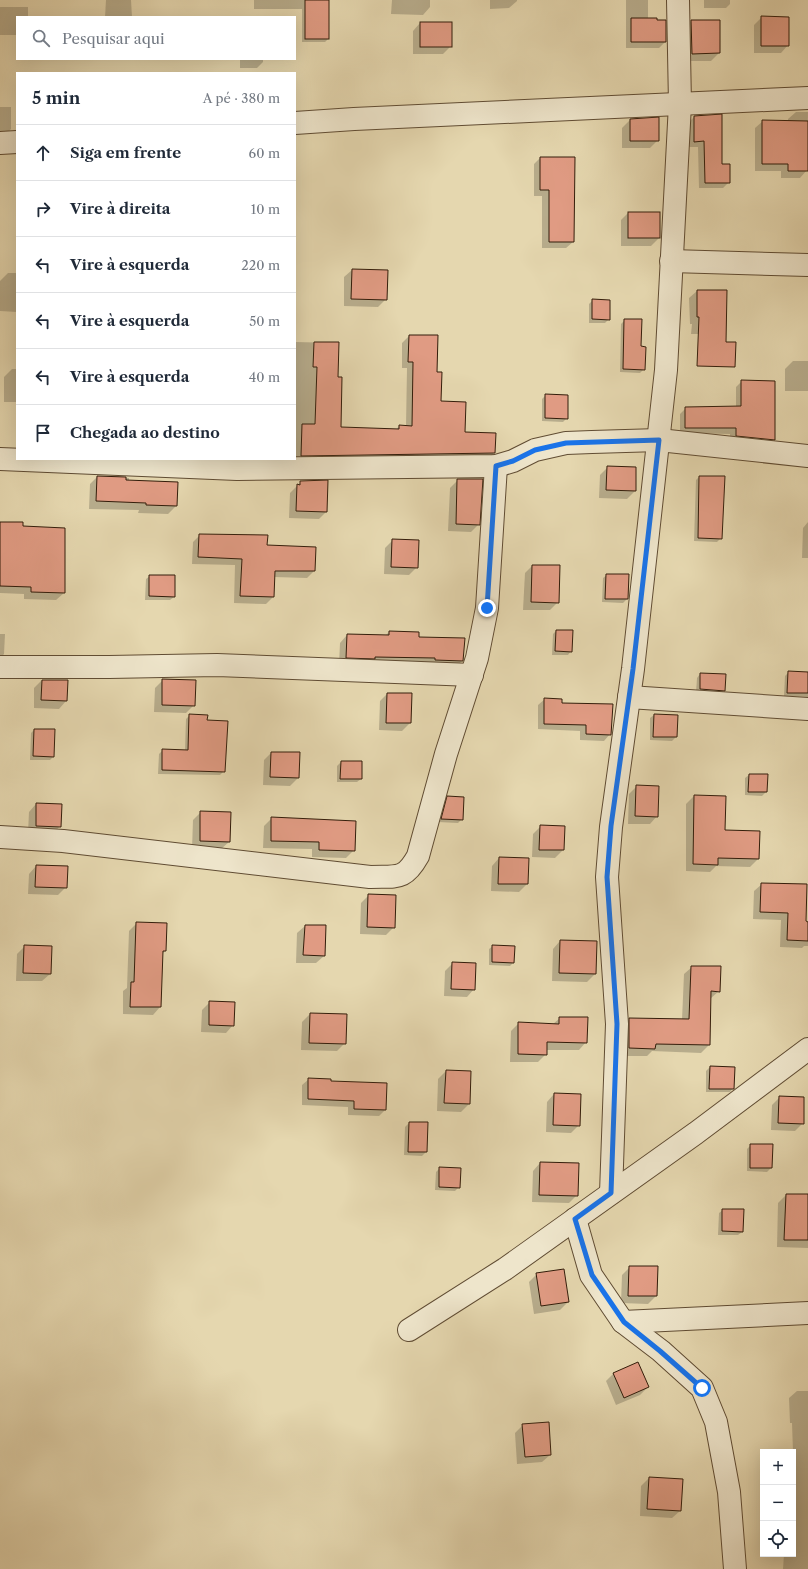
<!DOCTYPE html>
<html lang="pt">
<head>
<meta charset="utf-8">
<style>
  :root { --surface:#fff; --page:#f2f2f3; --text:#1f2937; --muted:#747a83; --line:#e0e1e3 }
  body { margin:0; font-family:"Libre Caslon Text",serif; background:var(--page); color:var(--text) }
  .controls { position:absolute; right:12px; bottom:12px; display:grid; overflow:hidden; border-radius:0px; box-shadow:0 4px 16px #0002 }
  .controls button { width:36px; height:36px; display:grid; place-items:center; padding:0; border:0; border-bottom:1px solid var(--line); background:var(--surface); color:var(--text); font:20px sans-serif }
  .stop { position:absolute; width:12px; height:12px; margin:-9px; border:3px solid #1a73e8; border-radius:50%; background:#fff }
  .stop.end { background:#1a73e8; border-color:#fff; box-shadow:0 1px 4px #0008 }
  .list { margin:0; padding:0; list-style:none }
  h2 { display:flex; justify-content:space-between; align-items:center; height:52px; margin:0; padding:0 16px; font-size:17px }
  h2 small { font-size:13px; font-weight:400; color:var(--muted) }
  .list li { display:grid; grid-template-columns:26px 1fr auto; gap:12px; align-items:center; box-sizing:border-box; height:56px; padding:0 16px; border-top:1px solid var(--line) }
  .list b { display:block; font-size:15px; white-space:nowrap }
  .list em { font-size:13px; font-style:normal; color:var(--muted) }
  .icon { flex:none; width:22px; height:22px; fill:none; stroke:currentColor; stroke-width:2; stroke-linecap:round; stroke-linejoin:round }
  .map { position:relative; flex:none; width:808px; height:1569px; overflow:hidden }
  .search { position:absolute; background:var(--surface); box-shadow:0 4px 16px #0002; left:16px; top:16px; width:280px; height:44px; display:flex; align-items:center; gap:10px; box-sizing:border-box; padding:0 14px; border-radius:0px; color:var(--muted); font-size:15px }
  .panel { position:absolute; background:var(--surface); box-shadow:0 4px 16px #0002; left:16px; top:72px; width:280px; height:388px; border-radius:0px }
  .map>svg:first-child { display:block }
  .shadow { fill:#0003 }
  .building { fill:#e09b83; stroke:#331d0a }
  .lines { fill:none; stroke-linecap:round; stroke-linejoin:round }
  .minor-casing { stroke:#604c33; stroke-width:24 }
  .minor { stroke:#eee5cb; stroke-width:22 }
  .route { stroke:#1a73e8; stroke-width:5 }
</style>
</head>
<body>
<div class="map">
<svg width="808" height="1569" viewBox="0 0 808 1569">
  <rect width="100%" height="100%" fill="#e5d7af"/>
  <filter id="stains"><feTurbulence type="fractalNoise" baseFrequency=".005" numOctaves="4"/><feColorMatrix values="0 0 0 0 .2 0 0 0 0 .09 0 0 0 0 .02 0 0 0 .5 -.17"/></filter>
  <radialGradient id="worn" r=".72"><stop offset=".6" stop-color="#630" stop-opacity="0"/><stop offset="1" stop-color="#630" stop-opacity=".3"/></radialGradient>
  <!-- shadow -->
  <g class="shadow">
    <path d="M106,0H131L132,17H105Z"/>
    <path d="M254,0H328V39L325,42H302V9H254Z"/>
    <path d="M392,0H430V7L423,15L391,14Z"/>
    <path d="M490,0H517V1L509,8L490,9Z"/>
    <path d="M626,0H648V19L656,21H665V42L659,48H626Z"/>
    <path d="M704,0H730V4L726,8H704Z"/>
    <path d="M0,7H28V17H17V35H0Z"/>
    <path d="M762,17L788,45L781,53H754V25Z"/>
    <path d="M691,21L719,53L711,61H684V29Z"/>
    <path d="M420,23L451,46L443,54H413V31Z"/>
    <path d="M240,59H263V62L257,68H240Z"/>
    <path d="M0,107H11V129L4,137H0Z"/>
    <path d="M796,112H808L807,170L800,178H781V171H755V128L763,121H788V119Z"/>
    <path d="M721,116V165L729,182L723,188H699L698,147H688V123L694,117Z"/>
    <path d="M630,120L658,140L650,148H622V128Z"/>
    <path d="M540,158L573,242L566,248H542V196H534V164Z"/>
    <path d="M628,213L659,238L651,246H621V220Z"/>
    <path d="M352,270L386,299L378,307L344,306V277Z"/>
    <path d="M8,273H17V312L0,311V281Z"/>
    <path d="M697,291L718,334H691L692,324H690L689,298Z"/>
    <path d="M593,300L609,319L605,323H589V304Z"/>
    <path d="M625,320L640,347L644,369L640,373L620,372L621,324Z"/>
    <path d="M409,336L436,373L439,402L464,433L494,453L487,460L295,459L296,401H295V342L338,343L337,378L340,428L396,430L399,426H406L407,368H402V343Z"/>
    <path d="M793,361H808V391H785V369Z"/>
    <path d="M12,369H17V402H4V377Z"/>
    <path d="M742,381L774,440L769,445L730,441V434L680,433V414L686,408L736,407V387Z"/>
    <path d="M546,395L567,418L563,422L542,421V399Z"/>
    <path d="M608,467L635,468V491L627,499L599,498L600,475Z"/>
    <path d="M97,477L129,478V481L176,506L168,514L138,513L139,510L89,509L90,484Z"/>
    <path d="M699,477L721,538L717,542L694,541L696,480Z"/>
    <path d="M458,480L479,524L471,532L448,531L450,488Z"/>
    <path d="M301,482L326,512L319,519L289,518L290,493Z"/>
    <path d="M808,522V558H802L803,528Z"/>
    <path d="M0,523L21,527L64,593L56,600L24,599V594L0,593Z"/>
    <path d="M200,535L266,546L314,571L307,578L274,577L273,597L266,604L234,603L235,565L192,564L193,542Z"/>
    <path d="M393,540L417,567L409,575L384,574L385,548Z"/>
    <path d="M532,566L558,602L550,610H523L525,573Z"/>
    <path d="M607,575L627,599L623,603L602,602L603,578Z"/>
    <path d="M150,576L174,597L170,600H145L146,579Z"/>
    <path d="M556,631L571,651L568,655H552L553,634Z"/>
    <path d="M389,632L418,638L462,661L454,669L339,665L340,643L347,635L385,636Z"/>
    <path d="M0,634H5L4,654L0,659Z"/>
    <path d="M789,672L808,673V697L784,696L785,676Z"/>
    <path d="M700,674L724,690L721,694L696,693L697,678Z"/>
    <path d="M42,680L66,701L59,709L34,708V688Z"/>
    <path d="M163,680L194,705L186,713L154,712L155,688Z"/>
    <path d="M387,694H411L410,723L402,731L379,730L380,701Z"/>
    <path d="M545,699L561,704L610,734L604,741L580,740V731L538,729V705Z"/>
    <path d="M190,715L206,721L224,771L220,775L158,774L159,754L163,750L185,751L186,719Z"/>
    <path d="M654,715H677L676,737L672,741L650,740V718Z"/>
    <path d="M34,730L53,757L50,760H30L31,733Z"/>
    <path d="M271,753L298,778L290,786L263,785L264,760Z"/>
    <path d="M341,762L361,779L357,782H337V766Z"/>
    <path d="M749,775H767L766,792L762,796L745,795V778Z"/>
    <path d="M637,786L657,816L650,824H628L629,794Z"/>
    <path d="M694,796L724,831L759,832L758,859L750,867L716,866L710,872L686,871V804Z"/>
    <path d="M448,797L462,819L458,823L438,822L444,801Z"/>
    <path d="M36,804L60,826L53,834L28,833L29,812Z"/>
    <path d="M201,812L229,842L221,849H192L193,820Z"/>
    <path d="M272,818L354,850L346,858L312,857V849L263,848L264,826Z"/>
    <path d="M541,826L563,850L555,858L532,857L533,834Z"/>
    <path d="M499,858L528,859L527,884L519,892L491,891L492,866Z"/>
    <path d="M36,866L66,887L58,895L28,894L29,874Z"/>
    <path d="M762,884L805,922L808,923V946H804L802,948L780,947L781,920L753,919L754,891Z"/>
    <path d="M369,895L394,927L386,935L360,934L361,903Z"/>
    <path d="M137,923L165,951L162,954L160,1007L153,1015L123,1014V991L127,988L129,931Z"/>
    <path d="M305,926L324,956L316,963H296L297,933Z"/>
    <path d="M560,941L595,974L587,982L552,981L553,949Z"/>
    <path d="M25,946L50,974L42,981H16L17,954Z"/>
    <path d="M493,946L513,963L510,966L489,965V949Z"/>
    <path d="M453,963L474,989L467,997L444,996L445,971Z"/>
    <path d="M692,967L719,991L710,999L709,1045L701,1053L652,1051L647,1056H621L622,1027L630,1019L682,1020L684,974Z"/>
    <path d="M210,1002L233,1025L226,1033L201,1032L202,1010Z"/>
    <path d="M310,1014L345,1043L337,1051L301,1050L302,1022Z"/>
    <path d="M560,1018L586,1042L579,1050H546V1054L538,1062H510L511,1031L519,1023L553,1024Z"/>
    <path d="M710,1067L733,1088L730,1092H706V1071Z"/>
    <path d="M446,1071L469,1104L461,1112L437,1111L438,1079Z"/>
    <path d="M309,1079L330,1082L386,1084L385,1110L379,1116L348,1115V1107L302,1105V1085Z"/>
    <path d="M554,1094L579,1125L571,1133L546,1132L547,1102Z"/>
    <path d="M780,1097L803,1123L795,1131L771,1130L772,1105Z"/>
    <path d="M409,1123L426,1152L422,1156L404,1155L405,1127Z"/>
    <path d="M751,1145L771,1168L767,1172L747,1171V1149Z"/>
    <path d="M540,1163L577,1195L569,1203L532,1202L533,1171Z"/>
    <path d="M440,1168L459,1187L455,1191L435,1190L436,1172Z"/>
    <path d="M786,1195H808V1248L777,1247L778,1203Z"/>
    <path d="M723,1210L742,1232L738,1235H718L719,1213Z"/>
    <path d="M630,1267L656,1296L648,1304L621,1303L622,1275Z"/>
    <path d="M537,1274L568,1302L560,1310L534,1314L529,1282Z"/>
    <path d="M614,1373L648,1387L640,1395L616,1405L606,1381Z"/>
    <path d="M797,1391H808V1569H783L784,1554H793V1452L792,1423H790L789,1398Z"/>
    <path d="M523,1425L550,1455L542,1462L517,1464L515,1433Z"/>
    <path d="M649,1478L680,1511L672,1518L640,1516L641,1486Z"/>
  </g>
  <!-- building -->
  <g class="building">
    <rect x="305" y="0" width="24" height="39"/>
    <path d="M761,16L789,17V46H761Z"/>
    <path d="M631,18H657V20H666V42H631Z"/>
    <path d="M691,20H720V53L692,54Z"/>
    <rect x="420" y="22" width="32" height="25"/>
    <path d="M722,114V164H730V183H705L704,141L694,142V116Z"/>
    <path d="M659,117V141H630V119Z"/>
    <path d="M762,120L808,121V171H788V164H762Z"/>
    <path d="M540,157H575L574,242H549V190H540Z"/>
    <rect x="628" y="212" width="32" height="26"/>
    <path d="M352,269L388,270L387,300L351,299Z"/>
    <path d="M697,290H727L726,342H736L735,367L697,366L699,317H697Z"/>
    <path d="M592,299L610,300V320L592,319Z"/>
    <path d="M624,319H642L641,346L646,347L645,370L623,369Z"/>
    <path d="M409,335H438L437,372H442L441,401L466,402L465,432L496,433L495,453L301,456L302,424H315L317,367H313L314,342H339L338,377H342L341,427L399,429V425L412,426L413,362H408Z"/>
    <path d="M741,380L775,381V440L736,436V428H685V407L741,406Z"/>
    <path d="M545,394L568,395V419L545,418Z"/>
    <path d="M607,466L636,467V491L606,490Z"/>
    <path d="M97,476L126,477V480L178,482L177,506L146,505V503L96,501Z"/>
    <path d="M699,476H725L722,539L698,538Z"/>
    <path d="M457,479H483L480,525L456,524Z"/>
    <path d="M328,480L327,512L296,511L297,484L300,485V481Z"/>
    <path d="M0,522H23V526L65,528V593L31,592V587L0,586Z"/>
    <path d="M199,534L268,535L267,545L316,547L315,571H275L274,597L240,596L242,559L198,557Z"/>
    <path d="M392,539L419,540L418,568L391,567Z"/>
    <path d="M532,565H560L559,603L531,602Z"/>
    <path d="M606,574H629L628,599H605Z"/>
    <path d="M149,575H175V597L149,596Z"/>
    <path d="M556,630H573L572,652L555,651Z"/>
    <path d="M389,631L419,632V637L465,638L463,661L435,660V658L375,657V659L346,658L347,634L389,635Z"/>
    <path d="M788,671L808,672V693H787Z"/>
    <path d="M700,673L726,674L725,691L700,689Z"/>
    <path d="M162,679L196,680L195,706L162,705Z"/>
    <path d="M42,680H68L67,701L41,700Z"/>
    <path d="M387,693H412L411,723H386Z"/>
    <path d="M544,698L562,699V703L613,704L611,735L586,734V725L544,724Z"/>
    <path d="M189,714L208,715L207,720L228,721L225,772L162,770V749L188,750Z"/>
    <path d="M654,714L678,715L677,737H653Z"/>
    <path d="M34,729H55L54,757L33,756Z"/>
    <path d="M271,752H300L299,778L270,777Z"/>
    <path d="M341,761H362V779H340Z"/>
    <path d="M749,774H768L767,792H748Z"/>
    <path d="M636,785L659,786L658,817L635,816Z"/>
    <path d="M694,795L726,796L725,830L760,831L759,859L718,858V865L693,864Z"/>
    <path d="M447,796L464,797L463,820L441,819Z"/>
    <path d="M36,803L62,804L61,827L36,826Z"/>
    <path d="M200,811L231,812L230,842L200,841Z"/>
    <path d="M271,817L356,821L355,851L319,850V842L271,841Z"/>
    <path d="M540,825L565,826L564,850H539Z"/>
    <path d="M499,857L529,858L528,884H498Z"/>
    <path d="M36,865L68,866L67,888L35,887Z"/>
    <path d="M761,883L807,884L806,921L808,922V941L787,940L788,913L760,912Z"/>
    <path d="M368,894L396,895L395,928L367,927Z"/>
    <path d="M136,922L167,923L166,951H163L161,1007H130L131,982H134Z"/>
    <path d="M305,925H326L325,956L303,955Z"/>
    <path d="M560,940L597,941L596,974L559,973Z"/>
    <path d="M24,945L52,946L51,974L23,973Z"/>
    <path d="M492,945L515,946L514,963L492,962Z"/>
    <path d="M452,962L476,963L475,990L451,989Z"/>
    <path d="M691,966H721L720,992L711,991L710,1045L656,1044L655,1049L629,1048V1018L689,1019Z"/>
    <path d="M209,1001L235,1002L234,1026L209,1025Z"/>
    <path d="M310,1013L347,1014L346,1044L309,1043Z"/>
    <path d="M559,1017H588L587,1043L547,1042V1055L518,1054V1022L559,1024Z"/>
    <path d="M710,1066L735,1067L734,1089H709Z"/>
    <path d="M446,1070L471,1071L470,1104L444,1103Z"/>
    <path d="M308,1078L331,1079V1081L387,1083L386,1110L354,1109V1101L308,1099Z"/>
    <path d="M554,1093L581,1094L580,1126L553,1125Z"/>
    <path d="M779,1096L804,1097V1124L778,1123Z"/>
    <path d="M409,1122H428L427,1152H408Z"/>
    <path d="M750,1144H773L772,1168H750Z"/>
    <path d="M540,1162L579,1163L578,1196L539,1195Z"/>
    <path d="M439,1167L461,1168L460,1188L439,1187Z"/>
    <path d="M786,1194H808V1240H784Z"/>
    <path d="M722,1209H744L743,1232L722,1231Z"/>
    <path d="M629,1266H658L657,1296H628Z"/>
    <path d="M564,1269L569,1302L541,1306L536,1273Z"/>
    <path d="M638,1362L649,1387L624,1398L613,1373Z"/>
    <path d="M549,1422L551,1455L525,1457L522,1424Z"/>
    <path d="M649,1477L683,1479L681,1511L647,1509Z"/>
  </g>
  <g class="lines">
    <!-- minor casing -->
    <g class="minor-casing">
      <g id="minor">
        <path d="M295,123L354,119L808,98"/>
        <path d="M0,143L17,142"/>
        <path d="M671,261L808,265"/>
        <path d="M0,459L237,469L496,466L513,461L535,450L566,443L592,442L659,440L808,456"/>
        <path d="M0,667H109L217,665L472,675"/>
        <path d="M629,697L808,709"/>
        <path d="M0,837L63,841L370,877C397,876 404,881 418,856L446,754L477,658L487,608L496,466"/>
        <path d="M611,1193L617,1024L607,877L611,827L633,669L666,370L680,104L678,0"/>
        <path d="M575,1219L591,1275L623,1322L661,1351L702,1388L716,1422L729,1492L735,1569"/>
        <path d="M623,1322L808,1313"/>
        <path d="M409,1330L505,1269L696,1133L808,1049"/>
      </g>
    </g>
    <!-- minor -->
    <use href="#minor" class="minor"/>
  </g>
  <g class="lines">
    <!-- route -->
    <path class="route" d="M487,608L496,466L513,461L535,450L566,443L659,440L633,669L611,826L607,877L617,1024L611,1193L575,1219L592,1275L624,1322L660,1351L702,1388"/>
  </g>
  <rect width="100%" height="100%" filter="url(#stains)"/>
  <rect width="100%" height="100%" fill="url(#worn)"/>
</svg>
<div class="controls">
<button>+</button>
<button>−</button>
<button><svg class="icon" aria-label="locate" viewBox="0 0 24 24"><circle cx="12" cy="12" r="6"/><path d="M12 2v4M12 18v4M2 12h4M18 12h4"/></svg></button>
</div>
<div class="stop" style="left:702px;top:1388px"></div>
<div class="stop end" style="left:487px;top:608px"></div>
<div class="search"><svg class="icon" aria-label="search" viewBox="0 0 24 24"><circle cx="10" cy="10" r="6"/><path d="M15 15l6 6"/></svg>Pesquisar aqui</div>
<section class="panel">
<h2>5 min<small>A pé · 380 m</small></h2>
<ul class="list">
<li><svg class="icon" aria-label="ahead" viewBox="0 0 24 24"><path d="M12 20V5M6 11l6-6 6 6"/></svg><div><b>Siga em frente</b></div><em>60 m</em></li>
<li><svg class="icon" aria-label="right" viewBox="0 0 24 24"><path d="M7 20v-9h11M14 6l5 5-5 5"/></svg><div><b>Vire à direita</b></div><em>10 m</em></li>
<li><svg class="icon" aria-label="left" viewBox="0 0 24 24"><path d="M17 20v-9H6M10 6l-5 5 5 5"/></svg><div><b>Vire à esquerda</b></div><em>220 m</em></li>
<li><svg class="icon" aria-label="left" viewBox="0 0 24 24"><path d="M17 20v-9H6M10 6l-5 5 5 5"/></svg><div><b>Vire à esquerda</b></div><em>50 m</em></li>
<li><svg class="icon" aria-label="left" viewBox="0 0 24 24"><path d="M17 20v-9H6M10 6l-5 5 5 5"/></svg><div><b>Vire à esquerda</b></div><em>40 m</em></li>
<li><svg class="icon" aria-label="arrive" viewBox="0 0 24 24"><path d="M6 21V4h12l-3 4 3 4H6"/></svg><div><b>Chegada ao destino</b></div></li>
</ul>
</section>
</div>
</body>
</html>
